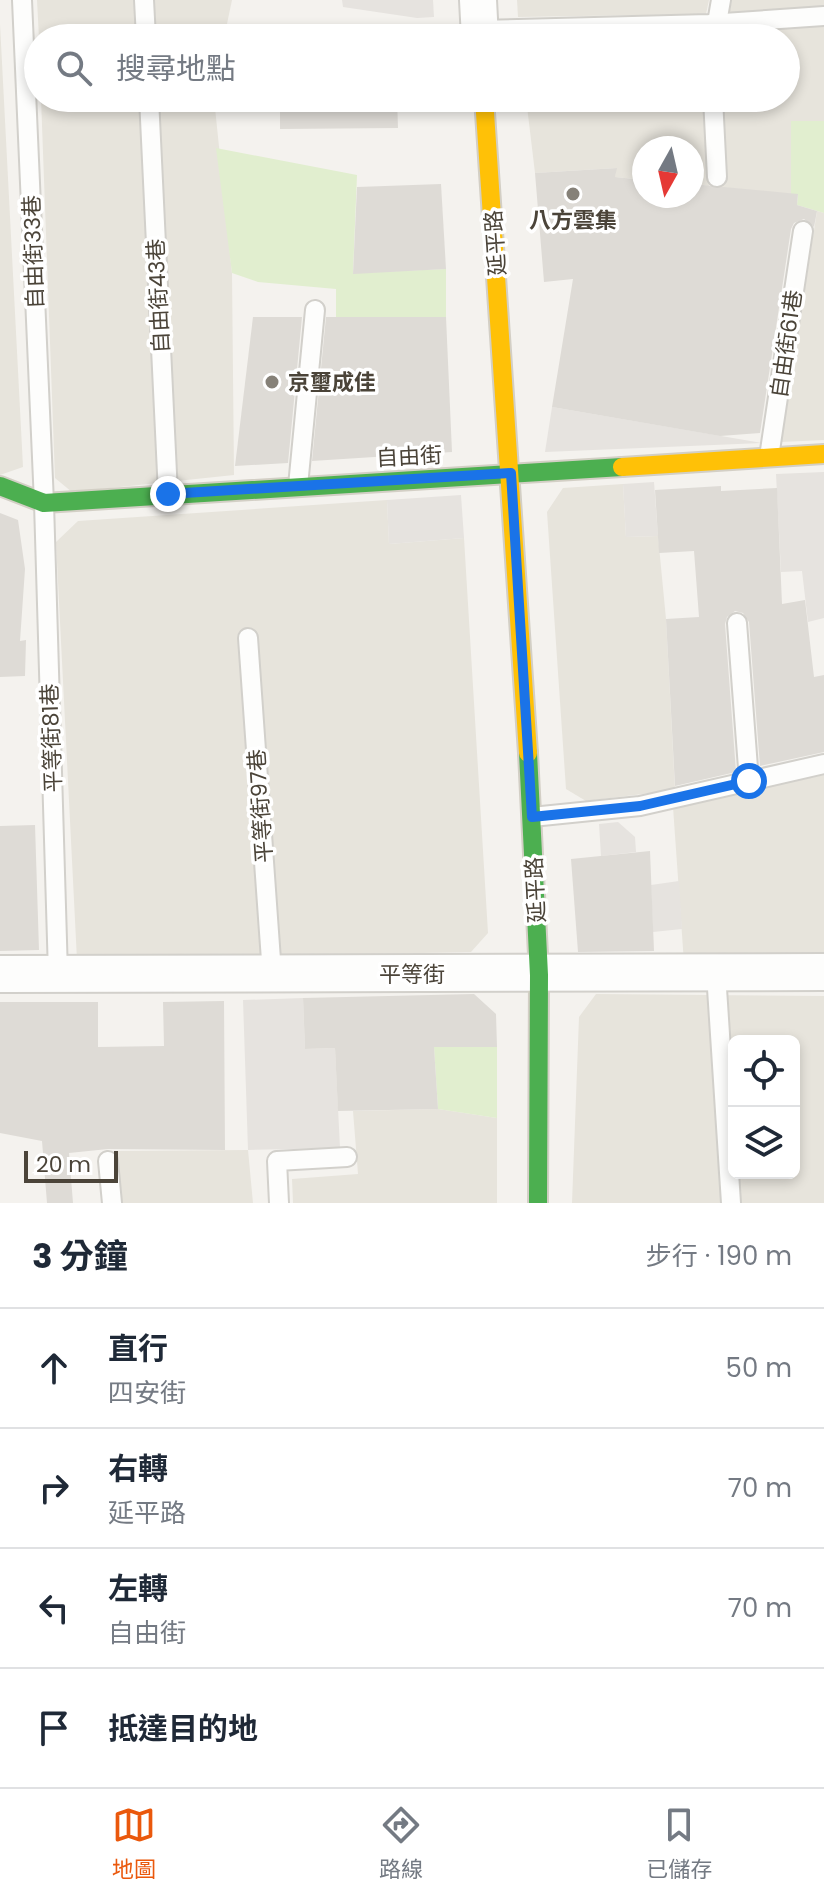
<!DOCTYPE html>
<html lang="zh-TW">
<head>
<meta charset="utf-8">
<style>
  :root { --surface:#fff; --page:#f2f2f3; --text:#1f2937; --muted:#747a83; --line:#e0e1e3; --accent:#ea580c }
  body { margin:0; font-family:Poppins,"Noto Sans TC",sans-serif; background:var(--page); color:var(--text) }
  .controls { position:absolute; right:24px; bottom:24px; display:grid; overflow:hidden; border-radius:12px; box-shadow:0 4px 12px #0003 }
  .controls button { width:72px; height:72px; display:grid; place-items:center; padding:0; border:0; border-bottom:2px solid var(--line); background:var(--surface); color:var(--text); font:40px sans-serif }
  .compass { position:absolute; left:632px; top:136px; width:72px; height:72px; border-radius:50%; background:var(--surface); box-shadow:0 4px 12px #0003; rotate:188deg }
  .scale { position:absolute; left:24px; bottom:20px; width:94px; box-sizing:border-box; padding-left:8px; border:4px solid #4b4439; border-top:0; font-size:22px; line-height:28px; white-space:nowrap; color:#4b4439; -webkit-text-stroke:6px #fff; paint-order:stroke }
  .stop { position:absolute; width:24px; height:24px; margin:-18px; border:6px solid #1a73e8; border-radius:50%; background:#fff }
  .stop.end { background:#1a73e8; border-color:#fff; box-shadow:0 2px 8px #0008 }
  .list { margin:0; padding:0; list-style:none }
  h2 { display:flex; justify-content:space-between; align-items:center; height:104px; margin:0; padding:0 32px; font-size:34px }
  h2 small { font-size:26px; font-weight:400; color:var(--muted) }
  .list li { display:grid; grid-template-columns:52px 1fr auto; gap:24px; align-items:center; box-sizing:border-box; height:120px; padding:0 32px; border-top:2px solid var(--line) }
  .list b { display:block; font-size:30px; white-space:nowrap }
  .list p { margin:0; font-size:26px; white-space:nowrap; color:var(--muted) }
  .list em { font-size:26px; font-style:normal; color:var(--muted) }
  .icon { flex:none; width:44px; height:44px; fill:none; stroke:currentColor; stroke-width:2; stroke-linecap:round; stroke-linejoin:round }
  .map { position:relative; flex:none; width:824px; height:1203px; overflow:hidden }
  .search { position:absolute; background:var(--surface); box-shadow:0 4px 12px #0003; left:24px; right:24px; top:24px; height:88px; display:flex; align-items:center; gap:20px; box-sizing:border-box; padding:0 28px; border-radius:44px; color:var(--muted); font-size:30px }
  .sheet { height:584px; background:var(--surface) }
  nav { display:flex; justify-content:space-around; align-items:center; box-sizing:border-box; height:112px; border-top:2px solid var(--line); background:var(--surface); font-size:22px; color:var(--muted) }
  nav a { display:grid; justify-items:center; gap:4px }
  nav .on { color:var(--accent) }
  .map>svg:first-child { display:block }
  .residential { fill:#e7e4dc; fill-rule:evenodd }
  .green { fill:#e1eecf }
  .parking { fill:#e6e3df }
  .building { fill:#dedbd6 }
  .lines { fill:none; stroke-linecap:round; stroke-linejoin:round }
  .lane-casing { stroke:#d2d0cb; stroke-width:22 }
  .street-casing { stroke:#d2d0cb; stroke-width:40 }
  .fast-casing { stroke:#d3cfc5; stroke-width:22 }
  .slow-casing { stroke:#d3cfc5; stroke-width:22 }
  .lane { stroke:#fdfdfc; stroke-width:18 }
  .street { stroke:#fdfdfc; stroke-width:36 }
  .fast { stroke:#4caf50; stroke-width:18 }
  .slow { stroke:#ffc107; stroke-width:18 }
  .route { stroke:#1a73e8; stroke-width:10 }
  .poi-dot { fill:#868178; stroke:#fff; stroke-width:3 }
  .labels { text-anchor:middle; stroke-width:7; stroke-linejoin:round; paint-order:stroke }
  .poi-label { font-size:22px; font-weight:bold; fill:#4b4439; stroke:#fff }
  .street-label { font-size:22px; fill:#4b4439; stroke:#fff }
</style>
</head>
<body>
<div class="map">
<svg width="824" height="1203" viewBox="0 0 824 1203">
  <rect width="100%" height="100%" fill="#f4f2ee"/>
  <!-- residential -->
  <g class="residential">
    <path d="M37,0H232L224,38H39Z"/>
    <path d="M517,0H709L706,14L518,17Z"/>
    <path d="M732,0H824V121H791V194L719,187V98H786V38H718V33L726,31Z"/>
    <path d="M0,24L23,467L0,475Z"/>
    <path d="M41,98H214L232,273L234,475L72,492L55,478Z"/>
    <path d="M526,98H703L709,186L692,184V148H644V180L615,177L616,168L535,173Z"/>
    <path d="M817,211L824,213V440L781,442Z"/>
    <path d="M623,484L626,537L658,536L666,619L675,790L586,801L566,789L547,512L563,488Z"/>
    <path d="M387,500L389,544L464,538L488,933L471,952L77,960L56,542L78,521Z"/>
    <path d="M824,775V959L684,963L673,807Z"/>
    <path d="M596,994L824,996V1203H572L579,1017ZM734,1041H794V1173H734Z"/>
    <path d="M438,1109L497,1118V1203H293L292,1179L358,1174L353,1111Z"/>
    <path d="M248,1150L253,1203H120L116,1151Z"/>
  </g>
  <!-- green -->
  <g class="green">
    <path d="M791,121H824V213L797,205L798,195L791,194Z"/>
    <path d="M216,148L357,175L353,273L446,269V317H336V289L258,282L232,273Z"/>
    <path d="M434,1047H497V1118L438,1109Z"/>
  </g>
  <!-- parking -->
  <g class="parking">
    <path d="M342,0H433L434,17L417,18L343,7Z"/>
    <path d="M552,407L762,443L545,452Z"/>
    <path d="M824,472V618L808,622L802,571L781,572L776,474Z"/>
    <path d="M654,482L658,536L626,537L623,484Z"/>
    <path d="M461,495L464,538L389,544L387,500Z"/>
    <path d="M618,822L635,837L636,852L601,856L599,824Z"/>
    <path d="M679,881L682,929L653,932L651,885Z"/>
    <path d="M303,998L305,1049L335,1048L340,1148L248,1150L243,1000Z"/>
  </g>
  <!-- building -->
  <g class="building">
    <path d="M280,98H397L398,128L280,129Z"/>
    <path d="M617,168L615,177L644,180V196H692V184L798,194L797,205L817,211L814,227L804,219L794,223L791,229L760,433L720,436L552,407L573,279L544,282L535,173Z"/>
    <path d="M441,184L446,269L353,274L357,187Z"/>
    <path d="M253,317H302L288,463L235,466Z"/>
    <path d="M326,317H446L452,452L312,461Z"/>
    <path d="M721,486V491L777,488L782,604L805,600L814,677L824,675V752L760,766L749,622L743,613L735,611L727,617L725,624L736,772L675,786L666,619L699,617L694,551L659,553L655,490Z"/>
    <path d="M0,513L18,520L25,569L20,641L26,640L25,676L0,677Z"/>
    <path d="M35,825L39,950L0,951V826Z"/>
    <path d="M650,851L654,951L578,952L571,859Z"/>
    <path d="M474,994L496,1014L497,1047H434L438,1109L338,1111L335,1048L305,1049L303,998Z"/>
    <path d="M224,1001L225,1150L108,1149L69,1153L73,1203H47L42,1141L0,1133V1002H98V1047L164,1046L163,1002Z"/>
  </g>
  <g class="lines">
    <!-- lane casing -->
    <g class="lane-casing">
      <g id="lane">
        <path d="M22,0L44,503L58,974"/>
        <path d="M144,0L146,38"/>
        <path d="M717,23L721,0"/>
        <path d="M479,30L709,24L824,16"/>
        <path d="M149,98L168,494"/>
        <path d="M713,98L717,177"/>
        <path d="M769,457L803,231"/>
        <path d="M298,486L315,310"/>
        <path d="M737,623L749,781"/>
        <path d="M248,638L272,974"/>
        <path d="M532,817L640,806L824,764"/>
        <path d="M716,973L731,1203"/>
        <path d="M108,1161L112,1203"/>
        <path d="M279,1203L277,1161L347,1157"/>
      </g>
    </g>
    <!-- street casing -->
    <g class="street-casing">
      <g id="street">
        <path d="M478,0L480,38"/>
        <path d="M0,974L824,972"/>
      </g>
    </g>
    <!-- fast casing -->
    <g class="fast-casing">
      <g id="fast">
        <path d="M0,486L44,503L622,467"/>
        <path d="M528,753L539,975L538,1203"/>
      </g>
    </g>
    <!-- slow casing -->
    <g class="slow-casing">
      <g id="slow">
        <path d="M484,98L528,753"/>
        <path d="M622,467L824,454"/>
      </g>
    </g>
    <!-- lane -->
    <use href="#lane" class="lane"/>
    <!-- street -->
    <use href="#street" class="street"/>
    <!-- fast -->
    <use href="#fast" class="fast"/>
    <!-- slow -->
    <use href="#slow" class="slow"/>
  </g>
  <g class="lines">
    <!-- route -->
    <path class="route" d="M168,494L511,473L532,817L640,806L749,781"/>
  </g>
  <!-- markers -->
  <g class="poi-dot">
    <circle cx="573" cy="194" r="8"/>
    <circle cx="272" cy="382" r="8"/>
  </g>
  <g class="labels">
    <!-- poi labels -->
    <g class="poi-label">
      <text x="573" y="228">八方雲集</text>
      <text x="288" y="390" text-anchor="start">京璽成佳</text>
    </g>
    <!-- street labels -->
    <g class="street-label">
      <text transform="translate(495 243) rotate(-94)" y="8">延平路</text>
      <text transform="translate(33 252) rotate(-92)" y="8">自由街33巷</text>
      <text transform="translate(158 296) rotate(-93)" y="8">自由街43巷</text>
      <text transform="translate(786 344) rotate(-82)" y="8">自由街61巷</text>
      <text transform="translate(409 456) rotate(-3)" y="8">自由街</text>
      <text transform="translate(51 738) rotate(-92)" y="8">平等街81巷</text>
      <text transform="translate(260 806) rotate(-94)" y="8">平等街97巷</text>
      <text transform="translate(535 890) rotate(-93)" y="8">延平路</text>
      <text x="412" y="982">平等街</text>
    </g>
  </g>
</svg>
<div class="controls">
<button><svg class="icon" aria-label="locate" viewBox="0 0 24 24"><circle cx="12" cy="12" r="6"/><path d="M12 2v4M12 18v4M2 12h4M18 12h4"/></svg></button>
<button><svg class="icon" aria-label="layers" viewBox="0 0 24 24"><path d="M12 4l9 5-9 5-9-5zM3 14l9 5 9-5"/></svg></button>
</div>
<svg class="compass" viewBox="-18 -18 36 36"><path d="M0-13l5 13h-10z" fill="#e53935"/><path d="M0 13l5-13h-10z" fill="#747a83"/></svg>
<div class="scale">20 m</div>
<div class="stop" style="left:749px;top:781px"></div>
<div class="stop end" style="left:168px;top:494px"></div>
<div class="search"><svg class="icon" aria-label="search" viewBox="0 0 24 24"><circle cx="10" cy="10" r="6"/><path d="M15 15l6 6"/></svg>搜尋地點</div>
</div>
<section class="sheet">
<h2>3 分鐘<small>步行 · 190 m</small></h2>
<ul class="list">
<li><svg class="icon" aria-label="ahead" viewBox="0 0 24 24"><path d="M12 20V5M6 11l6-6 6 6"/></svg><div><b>直行</b><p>四安街</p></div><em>50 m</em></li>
<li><svg class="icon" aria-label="right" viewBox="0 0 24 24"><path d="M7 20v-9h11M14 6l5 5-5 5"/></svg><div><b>右轉</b><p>延平路</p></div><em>70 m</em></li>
<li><svg class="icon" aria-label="left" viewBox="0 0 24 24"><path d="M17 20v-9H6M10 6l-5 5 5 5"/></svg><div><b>左轉</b><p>自由街</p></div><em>70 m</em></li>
<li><svg class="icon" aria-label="arrive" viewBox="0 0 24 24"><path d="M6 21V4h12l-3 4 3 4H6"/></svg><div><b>抵達目的地</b></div></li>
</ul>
</section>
<nav>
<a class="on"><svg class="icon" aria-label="map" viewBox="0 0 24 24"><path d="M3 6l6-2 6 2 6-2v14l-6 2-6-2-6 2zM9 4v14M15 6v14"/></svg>地圖</a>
<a><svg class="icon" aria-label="directions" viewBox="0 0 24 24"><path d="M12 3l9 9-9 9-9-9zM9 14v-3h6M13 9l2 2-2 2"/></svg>路線</a>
<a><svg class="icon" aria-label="saved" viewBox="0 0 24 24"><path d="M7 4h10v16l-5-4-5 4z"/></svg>已儲存</a>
</nav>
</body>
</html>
